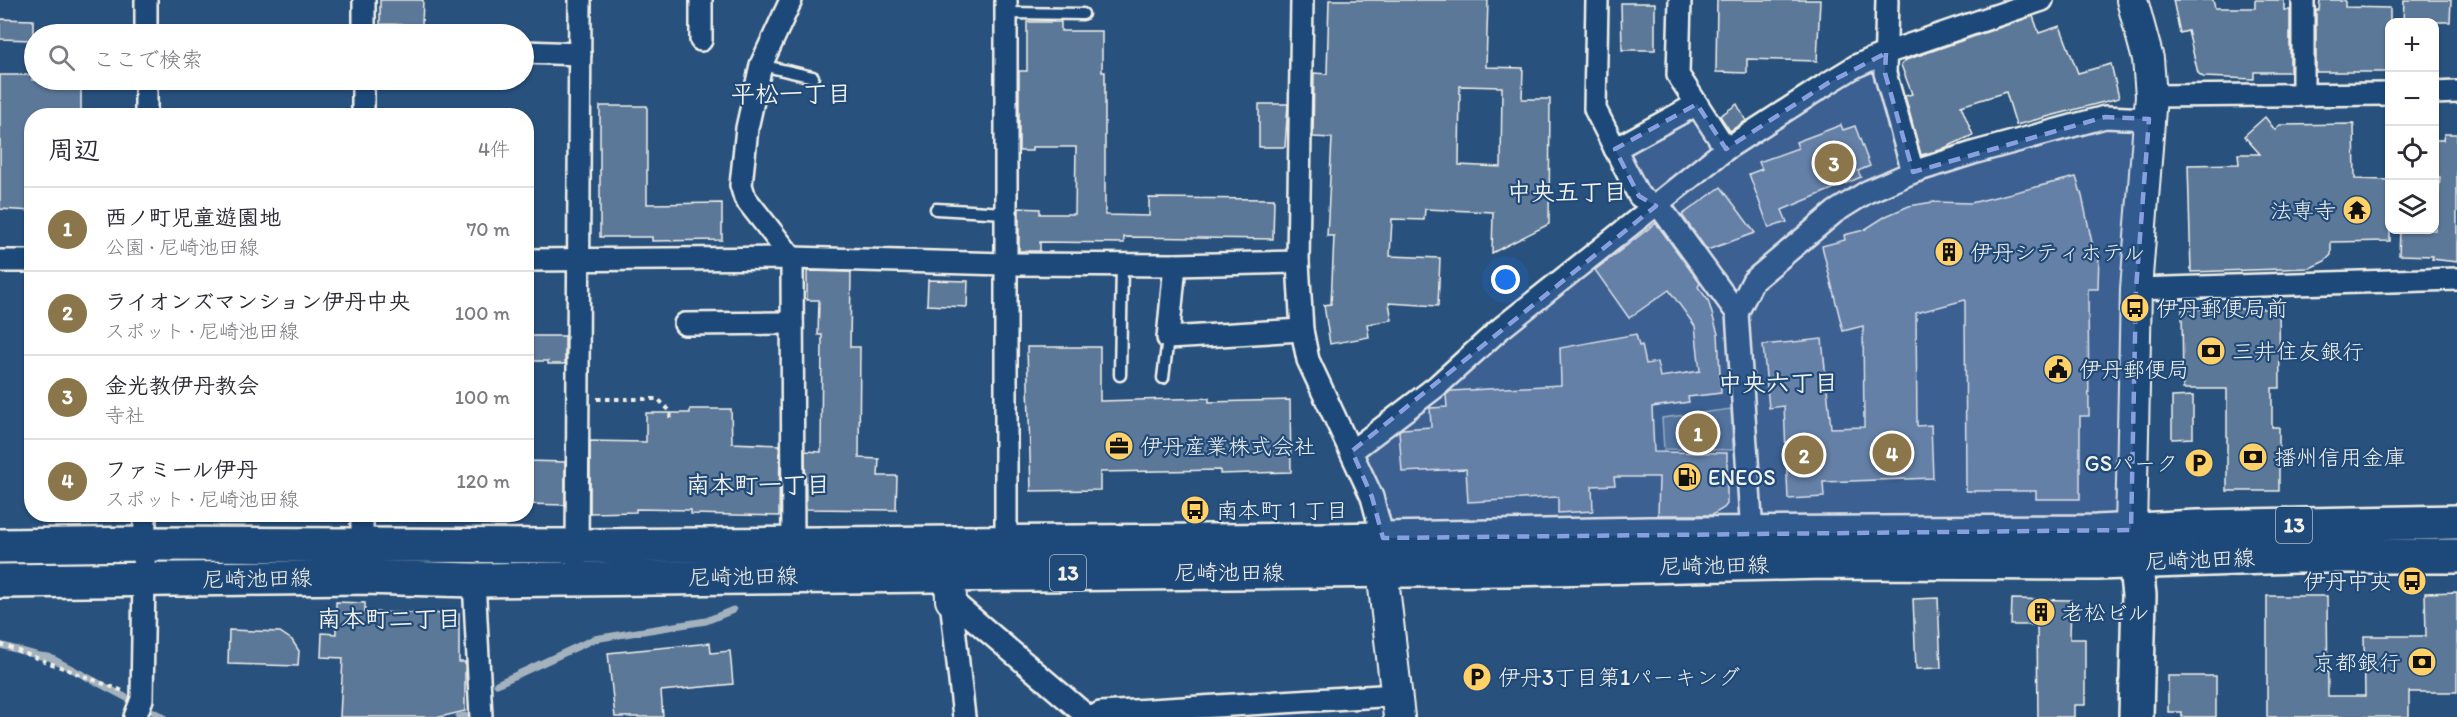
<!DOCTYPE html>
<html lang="ja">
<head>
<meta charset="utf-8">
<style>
  :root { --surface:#fff; --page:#f2f2f3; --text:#2b2b33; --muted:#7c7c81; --line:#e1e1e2; --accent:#8a764a }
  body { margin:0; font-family:Itim,"Klee One",sans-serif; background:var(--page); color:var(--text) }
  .controls { position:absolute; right:18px; top:18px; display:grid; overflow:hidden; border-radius:12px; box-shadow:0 2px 4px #0004 }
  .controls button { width:54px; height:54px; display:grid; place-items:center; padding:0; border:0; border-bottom:2px solid var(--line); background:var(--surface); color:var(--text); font:30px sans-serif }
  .you { position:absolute; left:1506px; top:280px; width:21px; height:21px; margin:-15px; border:4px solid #fff; border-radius:50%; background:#1a73e8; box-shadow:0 0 0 9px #1a73e833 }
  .badge { display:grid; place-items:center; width:39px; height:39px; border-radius:50%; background:var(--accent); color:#fff; font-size:20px; font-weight:700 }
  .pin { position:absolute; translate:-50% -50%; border:3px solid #fff; box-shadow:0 2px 6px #0006 }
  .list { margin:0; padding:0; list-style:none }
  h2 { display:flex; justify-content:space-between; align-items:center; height:78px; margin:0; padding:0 24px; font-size:26px }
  h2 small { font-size:20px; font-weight:400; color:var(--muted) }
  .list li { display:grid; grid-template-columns:39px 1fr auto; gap:18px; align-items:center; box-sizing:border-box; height:84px; padding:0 24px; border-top:2px solid var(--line) }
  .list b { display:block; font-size:22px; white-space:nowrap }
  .list p { margin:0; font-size:20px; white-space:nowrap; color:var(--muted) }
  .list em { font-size:20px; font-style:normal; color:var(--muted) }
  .icon { flex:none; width:33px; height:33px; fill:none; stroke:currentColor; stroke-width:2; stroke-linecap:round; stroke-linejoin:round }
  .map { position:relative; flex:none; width:2457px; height:717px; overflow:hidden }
  .search { position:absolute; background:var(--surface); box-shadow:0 2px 4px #0004; left:24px; top:24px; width:510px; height:66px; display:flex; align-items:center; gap:15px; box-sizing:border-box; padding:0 21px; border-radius:33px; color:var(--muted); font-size:22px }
  .panel { position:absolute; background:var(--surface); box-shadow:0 2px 4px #0004; left:24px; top:108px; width:510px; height:414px; border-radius:24px }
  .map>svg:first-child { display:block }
  .green { fill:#45688e; stroke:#9cacbb; stroke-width:1.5 }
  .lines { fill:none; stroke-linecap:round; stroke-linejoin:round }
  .stream { stroke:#a4b2be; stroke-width:7 }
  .building { fill:#5b7899; stroke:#f4f1e8; stroke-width:1.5; fill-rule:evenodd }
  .lane-casing { stroke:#f4f1e8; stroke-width:15 }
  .street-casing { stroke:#f4f1e8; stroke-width:26 }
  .secondary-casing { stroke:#f4f1e8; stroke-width:34 }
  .primary-casing { stroke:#f4f1e8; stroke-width:38 }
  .path { stroke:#f4f1e8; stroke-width:4; stroke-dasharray:4.5 4.5; stroke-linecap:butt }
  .lane { stroke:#1f4a7a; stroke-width:10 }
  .street { stroke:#1f4a7a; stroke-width:21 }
  .secondary { stroke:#1f4a7a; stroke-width:30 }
  .primary { stroke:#1f4a7a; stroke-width:33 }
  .marked { fill:#88a0e0; fill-opacity:0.2; stroke:#88a0e0; stroke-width:4.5; stroke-dasharray:12 8; stroke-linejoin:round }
  .labels { text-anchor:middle; stroke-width:4.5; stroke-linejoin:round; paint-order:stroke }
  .shield { fill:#1f4a7a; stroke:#b4bfc7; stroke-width:1.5 }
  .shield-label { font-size:21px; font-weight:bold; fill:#f4f1e8 }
  .poi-label { font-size:22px; fill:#f4f1e8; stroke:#1f4a7a; text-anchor:start }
  .street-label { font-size:22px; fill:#f4f1e8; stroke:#1f4a7a }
  .neighbourhood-label { font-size:24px; font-weight:bold; fill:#f4f1e8; stroke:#1f4a7a }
</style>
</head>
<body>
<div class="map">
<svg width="2457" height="717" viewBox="0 0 2457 717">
  <rect width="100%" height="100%" fill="#28517e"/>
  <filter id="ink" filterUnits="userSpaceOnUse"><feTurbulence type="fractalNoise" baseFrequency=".0167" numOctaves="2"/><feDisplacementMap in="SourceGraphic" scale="12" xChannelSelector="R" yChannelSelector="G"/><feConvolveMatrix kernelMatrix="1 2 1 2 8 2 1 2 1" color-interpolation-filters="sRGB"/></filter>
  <g filter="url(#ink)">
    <!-- green -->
    <path class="green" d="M1731,409L1733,450L1664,449L1662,418Z"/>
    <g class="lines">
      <!-- stream -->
      <g class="stream">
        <path d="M0,645L40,656L49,657L163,717"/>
        <path d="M497,684L594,639L706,621L733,610"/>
        <path d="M459,717L465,716"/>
      </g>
    </g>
    <!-- building -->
    <g class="building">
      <path d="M380,0H423L422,25L380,24Z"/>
      <path d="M1329,0H1488L1486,67L1523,68L1522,99H1550L1549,224L1492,253L1493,212L1425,209L1424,220L1392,219L1390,256L1440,258L1438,306L1389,303L1392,320L1367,324L1369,337L1330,344L1324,305L1331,304L1334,236H1327L1332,138L1313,137L1314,73L1327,74ZM1460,86L1502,87L1501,167L1459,165Z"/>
      <path d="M1717,0H1820L1817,61L1747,59V73L1716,72Z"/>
      <path d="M2173,0H2213L2215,8H2255V0H2284V10H2290V72H2254V79L2203,77L2198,73L2188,31L2180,33Z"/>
      <path d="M2320,0H2345V7L2390,8V72H2316V10H2319Z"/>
      <path d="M2404,0H2451L2450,22H2403Z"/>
      <path d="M1621,3H1655V50H1622Z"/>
      <path d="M2033,16L2039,33L2060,26L2078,73L2111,64L2119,98L2016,125L2006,92L1961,106L1973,135L1940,150L1921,155L1905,96L1912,94L1901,65L1906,60Z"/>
      <path d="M0,19L33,20V40L0,39Z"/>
      <path d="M1027,22H1061V31H1102V72H1105V215L1149,216V198L1274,199L1273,239L1124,237V243L1040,242V251H1019V208L1040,209V214H1075L1076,147H1032V151H1019V71H1027Z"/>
      <path d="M0,75H32V80H81V116H32V211L0,209Z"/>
      <path d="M1259,104H1288L1285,147H1259Z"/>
      <path d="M1737,104L1746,121L1730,131L1720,116Z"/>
      <path d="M600,106H647V204L722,203V240L652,241V237H600Z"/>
      <path d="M2265,117L2275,130L2280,125L2354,124L2355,179L2390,180V241L2331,242V255L2325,261L2310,268L2191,272L2188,165L2239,164L2238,154H2260L2244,136Z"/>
      <path d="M1841,125L1843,130L1855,126L1870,166L1858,171L1861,177L1782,210L1787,222L1769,228L1749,174L1762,169L1759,162L1798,148L1796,142Z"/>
      <path d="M2444,134H2457V262L2432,259L2433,256L2399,255L2400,230H2435L2440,177H2434V140H2443Z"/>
      <path d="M2076,177L2082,196L2094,252H2099L2098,289H2088L2089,416H2080V499H2036V491H1966L1965,300L1916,313L1917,426L1931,425L1933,478L1823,482L1824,497L1788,499L1784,406L1769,408L1763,345L1822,339L1831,428L1864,427L1863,326L1843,331L1822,246L1845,240L1844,235L1864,230L1886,216L1909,206L1933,202L1971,203Z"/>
      <path d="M1721,187L1755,233L1707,250L1682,215Z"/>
      <path d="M1656,223L1700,283L1698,287L1708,300L1718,334L1721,393L1688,397L1689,402L1652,407L1654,452L1727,453V504L1724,508L1712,515H1658L1659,477H1614L1615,485L1592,486L1593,511L1558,513V497L1468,502L1466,469L1402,472L1399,431L1402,429L1431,427L1430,408L1447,407L1446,395L1451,391L1561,385L1560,348L1636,334L1639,346L1642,345L1646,364L1657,362L1660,377L1700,371L1695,326L1669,290L1629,318L1595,270Z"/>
      <path d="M807,271L851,272L850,347H860L859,458L879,459L878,476H897L896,510L806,509L805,451L821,452L822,335H818L819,300H807Z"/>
      <path d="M928,280L968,281L967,307L927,305Z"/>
      <path d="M2182,309H2279L2280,388H2272V427H2279V491H2227V389H2183Z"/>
      <path d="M526,336H565V364H548V361H526Z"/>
      <path d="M1027,347H1100V401L1209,398V402L1290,400L1291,472L1220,474V470L1100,472V490L1031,491Z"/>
      <path d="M2193,396V438L2172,439V397Z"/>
      <path d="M690,409H731L732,443L780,445L779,516L691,514V510L636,509V512L590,513V441L646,442V413H690Z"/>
      <path d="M526,461L565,462V505L526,504Z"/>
      <path d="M2457,592V692H2409V717H2267V596H2327L2328,696H2365L2364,636H2426L2425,593Z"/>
      <path d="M1938,598L1941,668L1916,669L1913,599Z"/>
      <path d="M2012,599L2071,600L2070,639H2085V705H2074V717H2038L2037,625H2011Z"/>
      <path d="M336,602L365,603V612L459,614V662H465V711L440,717H340L343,658L321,657L322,633L336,634Z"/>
      <path d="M229,630L280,632L292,640L299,651L298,666L228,664Z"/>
      <path d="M710,643L711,653L730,651L733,684L661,691L663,717H615L608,653Z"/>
      <path d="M2168,676H2216V717H2182V712H2168Z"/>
    </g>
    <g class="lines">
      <!-- lane casing -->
      <g class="lane-casing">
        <g id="lane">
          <path d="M1006,13L1083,14"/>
          <path d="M761,65L813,77"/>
          <path d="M936,209L1005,213"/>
          <path d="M1120,375L1122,264"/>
          <path d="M1163,378L1168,338"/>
        </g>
      </g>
      <!-- street casing -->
      <g class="street-casing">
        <g id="street">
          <path d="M701,0V40"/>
          <path d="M791,0L761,65L747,128L741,185L745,198L792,258L793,557"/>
          <path d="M1302,0L1298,262L1302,330L1308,360L1372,497L1383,538V550"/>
          <path d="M1597,0L1595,109L1639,196L1663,211L1737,313L1752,533L1747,544"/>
          <path d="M1680,0L1678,75L1726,149"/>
          <path d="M1887,0L1885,73L1913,172"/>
          <path d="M146,34V0"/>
          <path d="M364,34V0"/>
          <path d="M524,52L580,54"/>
          <path d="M2434,93L2457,92"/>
          <path d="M2303,95V0"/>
          <path d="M2151,96L2390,94"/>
          <path d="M146,116V80"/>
          <path d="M363,116V80"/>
          <path d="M1615,149L1697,104"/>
          <path d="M526,260L792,258L1005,264L1175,265L1298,262"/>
          <path d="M0,261H32"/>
          <path d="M1175,265L1168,338L1302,330"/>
          <path d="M2136,289L2457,279"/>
          <path d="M1737,313L1753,281L1835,212L1867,192L1913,172L1976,152L2105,117L2149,119"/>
          <path d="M685,324L792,323"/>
          <path d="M1352,451L1437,386L1500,329L1726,149L1828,83L1856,66L1886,53L2042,0"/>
          <path d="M362,514V555"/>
          <path d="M1006,554V0"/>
          <path d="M577,557L580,0"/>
          <path d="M474,580L481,717"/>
          <path d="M135,717L142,699L145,514"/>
          <path d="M964,717L951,600L1088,717"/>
          <path d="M1093,717L1100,713L1397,695"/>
        </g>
      </g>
      <!-- secondary casing -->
      <g class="secondary-casing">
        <g id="secondary">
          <path d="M2131,530L2136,289L2151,96L2148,59L2132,0"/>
          <path d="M1382,570L1399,717"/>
          <path d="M950,574L951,600"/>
        </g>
      </g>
      <!-- primary casing -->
      <g class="primary-casing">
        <g id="primary">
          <path d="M2133,541L2139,595L2136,717"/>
          <path d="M0,546L145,544L577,546L1327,540L1649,534L2096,532L2197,527L2457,522"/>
          <path d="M0,581L362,577L474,580L1505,569L1826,562L2097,563L2295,556H2457"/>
        </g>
      </g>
      <!-- path -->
      <g class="path">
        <path d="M597,399H658L671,412L670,418"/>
        <path d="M0,644L123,691"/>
      </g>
      <!-- lane -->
      <use href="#lane" class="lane"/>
      <!-- street -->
      <use href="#street" class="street"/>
      <!-- secondary -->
      <use href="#secondary" class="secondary"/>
      <!-- primary -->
      <use href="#primary" class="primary"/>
    </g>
  </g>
  <!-- marked area -->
  <path class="marked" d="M1886,53L1885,73L1913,172L2105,117L2149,119L2136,289L2131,530L1383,538L1372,497L1352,451L1656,206L1639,196L1615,149L1697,104L1726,149L1828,83Z"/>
  <!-- icons -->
  <defs>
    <g id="temple-disc" transform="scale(1.5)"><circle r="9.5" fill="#ffd166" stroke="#1f4a7a"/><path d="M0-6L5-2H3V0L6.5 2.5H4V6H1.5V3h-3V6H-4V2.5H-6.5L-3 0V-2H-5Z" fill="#111"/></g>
    <g id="building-disc" transform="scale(1.5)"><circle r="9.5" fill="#ffd166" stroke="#1f4a7a"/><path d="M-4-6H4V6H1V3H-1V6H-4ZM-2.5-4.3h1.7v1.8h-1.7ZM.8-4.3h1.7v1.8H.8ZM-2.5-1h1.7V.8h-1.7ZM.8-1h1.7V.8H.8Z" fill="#111"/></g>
    <g id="bus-disc" transform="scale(1.5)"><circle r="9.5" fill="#ffd166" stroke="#1f4a7a"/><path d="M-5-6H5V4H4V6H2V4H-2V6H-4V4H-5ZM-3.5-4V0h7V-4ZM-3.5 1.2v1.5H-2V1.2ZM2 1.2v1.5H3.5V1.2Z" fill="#111"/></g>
    <g id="bank-disc" transform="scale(1.5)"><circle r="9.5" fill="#ffd166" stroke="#1f4a7a"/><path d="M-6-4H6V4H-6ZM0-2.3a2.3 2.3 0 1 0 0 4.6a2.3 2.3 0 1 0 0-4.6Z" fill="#111"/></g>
    <g id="civic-disc" transform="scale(1.5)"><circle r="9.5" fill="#ffd166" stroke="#1f4a7a"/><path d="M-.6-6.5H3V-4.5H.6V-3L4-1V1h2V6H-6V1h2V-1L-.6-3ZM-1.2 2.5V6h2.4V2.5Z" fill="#111"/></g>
    <g id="office-disc" transform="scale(1.5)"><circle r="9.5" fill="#ffd166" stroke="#1f4a7a"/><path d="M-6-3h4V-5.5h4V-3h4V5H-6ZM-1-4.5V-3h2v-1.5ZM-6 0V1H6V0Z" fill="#111"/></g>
    <g id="parking-disc" transform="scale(1.5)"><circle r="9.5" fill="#ffd166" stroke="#1f4a7a"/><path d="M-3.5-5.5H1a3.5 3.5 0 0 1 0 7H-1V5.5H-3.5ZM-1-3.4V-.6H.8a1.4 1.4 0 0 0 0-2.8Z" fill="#111"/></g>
    <g id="fuel-disc" transform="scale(1.5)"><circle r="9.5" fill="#ffd166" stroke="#1f4a7a"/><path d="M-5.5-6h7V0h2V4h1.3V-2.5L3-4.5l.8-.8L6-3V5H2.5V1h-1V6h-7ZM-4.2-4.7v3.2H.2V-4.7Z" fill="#111"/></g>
  </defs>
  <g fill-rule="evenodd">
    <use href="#temple-disc" x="2357" y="210"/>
    <use href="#building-disc" x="1949" y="252"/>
    <use href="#bus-disc" x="2135" y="308"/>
    <use href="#bank-disc" x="2211" y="351"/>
    <use href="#civic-disc" x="2058" y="369"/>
    <use href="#office-disc" x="1119" y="446"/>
    <use href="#bank-disc" x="2253" y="457"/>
    <use href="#parking-disc" x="2199" y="463"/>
    <use href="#fuel-disc" x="1687" y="477"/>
    <use href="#bus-disc" x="1195" y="510"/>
    <use href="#bus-disc" x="2412" y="581"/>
    <use href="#building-disc" x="2041" y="612"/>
    <use href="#bank-disc" x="2422" y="662"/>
    <use href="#parking-disc" x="1477" y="677"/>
  </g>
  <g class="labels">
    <!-- shield labels -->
    <g class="shield">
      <rect x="2276" y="507" width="36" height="36" rx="4.5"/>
      <rect x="1050" y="555" width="36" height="36" rx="4.5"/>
    </g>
    <g class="shield-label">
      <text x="2294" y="532">13</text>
      <text x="1068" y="580">13</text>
    </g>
    <!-- poi labels -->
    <g class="poi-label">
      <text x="2336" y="218" text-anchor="end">法専寺</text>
      <text x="1970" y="260">伊丹シティホテル</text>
      <text x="2156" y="316">伊丹郵便局前</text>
      <text x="2232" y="359">三井住友銀行</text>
      <text x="2079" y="377">伊丹郵便局</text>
      <text x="1140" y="454">伊丹産業株式会社</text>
      <text x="2274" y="465">播州信用金庫</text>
      <text x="2178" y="471" text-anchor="end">GSパーク</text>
      <text x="1708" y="485">ENEOS</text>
      <text x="1216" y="518">南本町１丁目</text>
      <text x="2391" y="589" text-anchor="end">伊丹中央</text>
      <text x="2062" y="620">老松ビル</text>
      <text x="2401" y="670" text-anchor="end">京都銀行</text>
      <text x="1498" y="685">伊丹3丁目第1パーキング</text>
    </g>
    <!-- street labels -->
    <g class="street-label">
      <text transform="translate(2200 559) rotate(-2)" y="8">尼崎池田線</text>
      <text transform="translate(1714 565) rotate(-1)" y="8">尼崎池田線</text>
      <text x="1229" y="580">尼崎池田線</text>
      <text transform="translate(743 576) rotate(-1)" y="8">尼崎池田線</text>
      <text transform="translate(257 578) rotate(-1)" y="8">尼崎池田線</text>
    </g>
    <!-- neighbourhood labels -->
    <g class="neighbourhood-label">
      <text x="791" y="102">平松一丁目</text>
      <text x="1567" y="200">中央五丁目</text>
      <text x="1778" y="391">中央六丁目</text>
      <text x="758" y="493">南本町一丁目</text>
      <text x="389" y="627">南本町二丁目</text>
    </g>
  </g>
</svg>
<div class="controls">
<button>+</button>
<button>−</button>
<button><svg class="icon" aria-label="locate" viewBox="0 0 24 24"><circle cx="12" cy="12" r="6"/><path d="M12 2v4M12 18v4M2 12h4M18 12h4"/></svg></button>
<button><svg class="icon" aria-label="layers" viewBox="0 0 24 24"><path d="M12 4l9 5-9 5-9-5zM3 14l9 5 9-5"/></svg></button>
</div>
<div class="you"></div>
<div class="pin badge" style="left:1698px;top:433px">1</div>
<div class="pin badge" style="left:1804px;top:455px">2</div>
<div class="pin badge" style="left:1834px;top:163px">3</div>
<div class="pin badge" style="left:1892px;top:453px">4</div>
<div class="search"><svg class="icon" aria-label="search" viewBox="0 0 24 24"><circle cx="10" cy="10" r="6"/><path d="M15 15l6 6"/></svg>ここで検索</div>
<section class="panel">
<h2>周辺<small>4件</small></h2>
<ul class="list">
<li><span class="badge">1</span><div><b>西ノ町児童遊園地</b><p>公園 · 尼崎池田線</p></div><em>70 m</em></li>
<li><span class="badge">2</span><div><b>ライオンズマンション伊丹中央</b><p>スポット · 尼崎池田線</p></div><em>100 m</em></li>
<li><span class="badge">3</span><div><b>金光教伊丹教会</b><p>寺社</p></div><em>100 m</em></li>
<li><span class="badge">4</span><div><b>ファミール伊丹</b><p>スポット · 尼崎池田線</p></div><em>120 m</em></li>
</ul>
</section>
</div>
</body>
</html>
